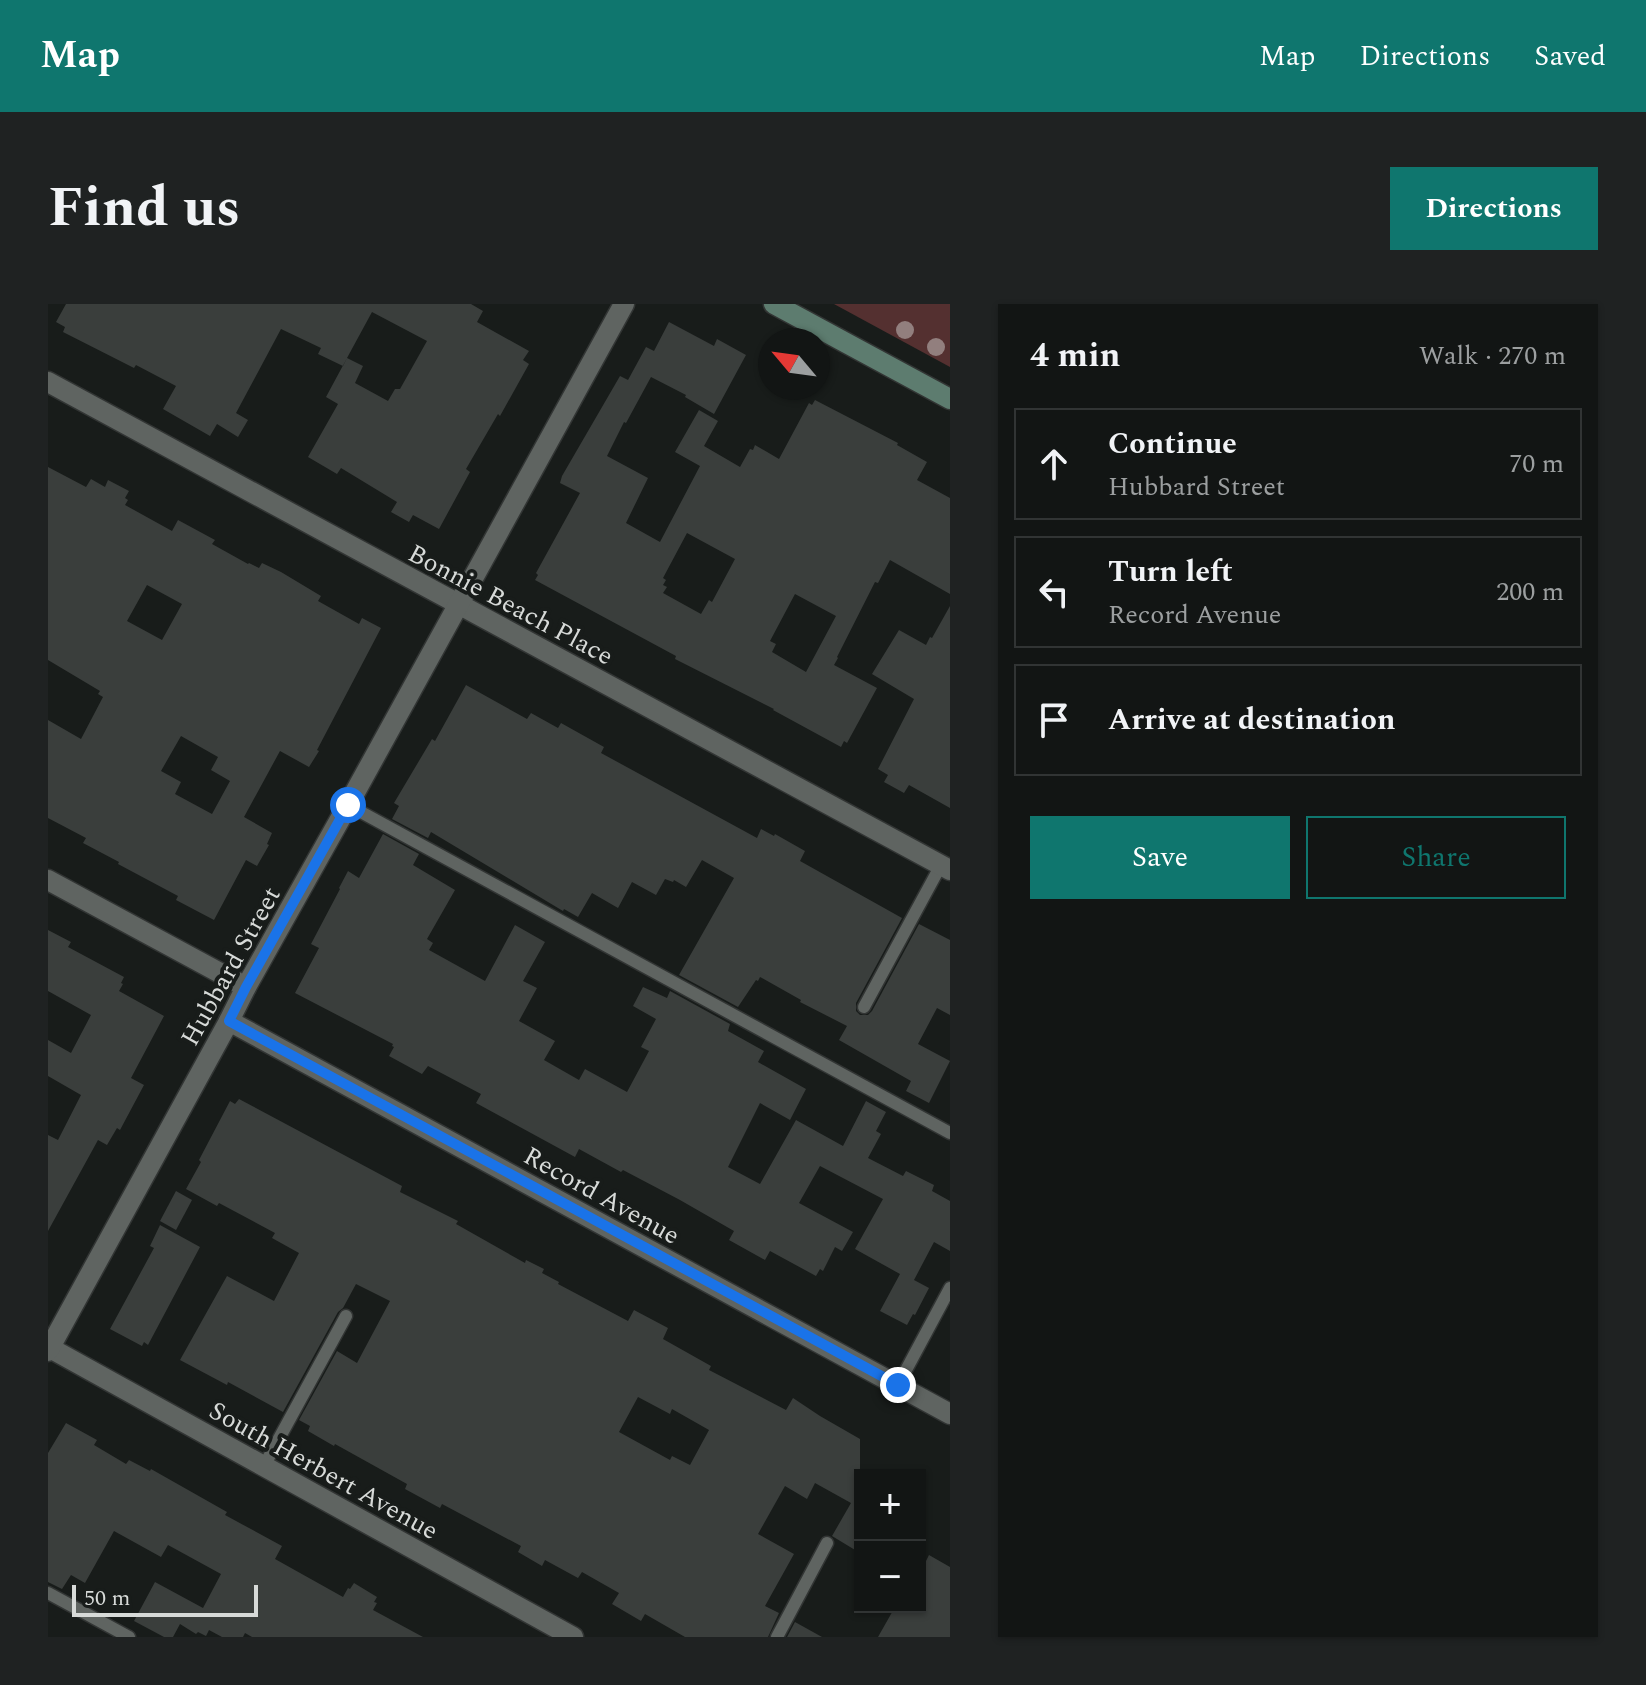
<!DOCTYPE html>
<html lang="en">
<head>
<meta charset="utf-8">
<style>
  :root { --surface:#121514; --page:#1f2222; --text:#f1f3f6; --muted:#9c9fa0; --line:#313434; --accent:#0f766e }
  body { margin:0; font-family:Spectral,serif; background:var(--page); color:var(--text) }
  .controls { position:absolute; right:24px; bottom:24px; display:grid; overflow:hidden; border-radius:0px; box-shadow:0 2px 6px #0004 }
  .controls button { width:72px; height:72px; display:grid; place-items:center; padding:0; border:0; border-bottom:2px solid var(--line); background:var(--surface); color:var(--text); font:40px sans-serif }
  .compass { position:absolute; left:710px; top:24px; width:72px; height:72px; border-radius:50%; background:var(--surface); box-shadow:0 2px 6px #0004; rotate:299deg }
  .scale { position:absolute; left:24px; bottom:20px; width:186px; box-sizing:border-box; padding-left:8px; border:4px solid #d7dad8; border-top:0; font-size:22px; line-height:28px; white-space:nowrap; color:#d7dad8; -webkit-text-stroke:6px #181c1a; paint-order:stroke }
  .stop { position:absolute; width:24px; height:24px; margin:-18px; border:6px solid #1a73e8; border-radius:50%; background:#fff }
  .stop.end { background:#1a73e8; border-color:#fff; box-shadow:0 2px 8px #0008 }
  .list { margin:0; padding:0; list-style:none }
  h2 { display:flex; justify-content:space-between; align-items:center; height:104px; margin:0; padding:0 32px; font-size:34px }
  h2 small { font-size:26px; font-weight:400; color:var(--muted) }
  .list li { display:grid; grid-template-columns:52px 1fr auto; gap:24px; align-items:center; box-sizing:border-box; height:112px; margin:0 16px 16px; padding:0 16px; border:2px solid var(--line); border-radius:0px }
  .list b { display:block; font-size:30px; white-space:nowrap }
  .list p { margin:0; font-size:26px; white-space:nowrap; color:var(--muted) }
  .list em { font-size:26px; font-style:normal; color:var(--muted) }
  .actions { display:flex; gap:16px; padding:24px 32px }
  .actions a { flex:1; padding:18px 0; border:2px solid var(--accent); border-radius:0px; text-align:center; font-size:28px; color:var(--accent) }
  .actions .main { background:var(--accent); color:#fff }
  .icon { flex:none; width:44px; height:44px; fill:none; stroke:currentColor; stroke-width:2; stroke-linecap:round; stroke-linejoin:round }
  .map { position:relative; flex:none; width:902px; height:1333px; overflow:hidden; border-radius:0px }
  header { display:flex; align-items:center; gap:48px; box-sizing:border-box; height:112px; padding:0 40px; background:var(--accent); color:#fff }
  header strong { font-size:38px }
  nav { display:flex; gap:44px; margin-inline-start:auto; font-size:28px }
  .intro { display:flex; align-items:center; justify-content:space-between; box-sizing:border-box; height:192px; padding:0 48px }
  h1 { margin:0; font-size:56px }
  .button { padding:20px 36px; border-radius:0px; background:var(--accent); color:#fff; font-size:28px; font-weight:700 }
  main { display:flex; gap:48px; padding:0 48px }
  aside { flex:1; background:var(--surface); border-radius:0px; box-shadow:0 2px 6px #0004 }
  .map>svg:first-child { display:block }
  .green { fill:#543030 }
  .building { fill:#3a3e3c; fill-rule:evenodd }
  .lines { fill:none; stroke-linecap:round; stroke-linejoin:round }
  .lane-casing { stroke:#323534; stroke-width:15 }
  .street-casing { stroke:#323534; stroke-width:23 }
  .secondary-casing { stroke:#323534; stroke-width:23 }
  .lane { stroke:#5f6461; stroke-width:12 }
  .street { stroke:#5f6461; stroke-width:20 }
  .secondary { stroke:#5d7c6f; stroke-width:20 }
  .tree { fill:#927f7e }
  .route { stroke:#1a73e8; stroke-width:10 }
  .labels { text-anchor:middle; stroke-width:8; stroke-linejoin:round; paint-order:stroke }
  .street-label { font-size:26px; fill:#d7dad8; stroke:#181c1a }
</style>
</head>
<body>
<header>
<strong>Map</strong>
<nav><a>Map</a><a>Directions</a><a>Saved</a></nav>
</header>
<div class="intro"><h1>Find us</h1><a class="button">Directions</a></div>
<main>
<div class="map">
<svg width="902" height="1333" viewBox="0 0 902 1333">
  <rect width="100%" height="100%" fill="#181c1a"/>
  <!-- green -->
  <path class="green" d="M786,0H902V63Z"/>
  <!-- building -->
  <g class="building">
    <path d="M18,0H423L435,7L429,18L481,47L475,56L481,60L452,112L450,110L418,165L422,168L391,225L365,211L361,218L343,208L349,198L293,164L289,170L260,153L290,100L278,93L299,54L295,62L270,50L273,44L233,25L188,109L200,116L190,133L169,120L162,132L115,105L128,82L88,61L86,64L15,28L17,23L8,18ZM324,8L379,37L352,85H347L340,97L307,79L315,62L299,54Z"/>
    <path d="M621,18L666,42L669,35L698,51L666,110L637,93L638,91L603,73L578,119L576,118L559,152L600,174L578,219L612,238L652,162L627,148L651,106L670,117L656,142L692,163L702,145L705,146L707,141L731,155L761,99L764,101L767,96L850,139L849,141L879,158L869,176L902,194V290L842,256L830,279L827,278L789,353L790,354L786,361L829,384L799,439L796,437L793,443L725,406L726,405L627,355L628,352L487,276L490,271L488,269L532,189L512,179L514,172L572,72L580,76L598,43L606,47ZM639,229L687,255L664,298L661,296L653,310L615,289L619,283L615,281L618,276L615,274ZM747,290L788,312L758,368L724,348L728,340L722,337Z"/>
    <path d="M0,163L38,183L43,175L57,183L60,176L81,187L77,194L80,196L77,201L124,227L130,216L167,236L164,240L200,260L201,259L211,264L214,259L233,268L273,292L270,297L311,320L314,314L333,324L269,446L271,447L261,463L232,447L196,513L224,529L219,540L221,541L209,562L198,556L166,616L128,596L130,592L70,560L71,558L35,539L38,534L0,514V416L33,435L55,393L50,390L52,387L0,356ZM99,281L134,300L114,336L79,317ZM133,432L170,453L163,466L182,477L164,510L127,490L133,478L113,467Z"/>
    <path d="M902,302V504L861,481L856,489L836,478L840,471L830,465L866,395L824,370L851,326L878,341L882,333L884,334Z"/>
    <path d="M418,381L479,415L483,409L510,424L513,419L556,443L553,449L709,534L713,525L726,532L727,530L757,547L752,557L854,614L808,699V707L812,711H820L824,707L871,620L902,636V711L889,704L870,740L902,757L881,799L858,787L863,777L791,736L799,722L752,698L753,696L714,674L712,673L710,677L708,676L690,703L631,671L686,574L654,556L638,583L626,576L625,578L617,575L608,591L584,578L570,604L544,589L530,613L516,605L515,607L383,528L380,534L344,515L351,502L346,499L384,435L387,437Z"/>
    <path d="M335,530L371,550L365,561L407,586L379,635L385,639L381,646L437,677L467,621L497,638L475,677L489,684L471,717L507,737L496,756L531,776L537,765L579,788L601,747L593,743L608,715L585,702L595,683L619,694L622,687L682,720L680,727L716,747L710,758L758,785L742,816L712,799L680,863L712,880L748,816L795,842L818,797L838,808L828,827L833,830L820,854L855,872L858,867L886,881L884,887L902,897V947L886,938L866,976L881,984L867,1011L865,1010L859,1021L832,1007L852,970L807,945L835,895L772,862L751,899L805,928L794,947L787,943L775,967L772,965L768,972L722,947L717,956L681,936L686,927L632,896L575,866L573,868L531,845L527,853L428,799L433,790L380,762L374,770L341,752L346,743L344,742L345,740L247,689L271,644L263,640L292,585L291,584L300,567L311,574Z"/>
    <path d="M0,626L23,638L20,643L76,673L73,679L75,680L71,687L116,712L83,774L96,781L72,826L69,824L59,841L50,836L0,927V831L10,836L33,791L0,772V736L23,749L43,711L0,687Z"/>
    <path d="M191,795L354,882L352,888L410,917L408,920L477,959L478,956L496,965L494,969L511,978L510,980L580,1017L586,1006L620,1024L615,1035L663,1062L661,1066L738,1106L745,1094L772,1112L812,1135V1249L784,1232L803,1199L767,1179L759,1195L737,1182L710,1230L746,1250L717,1302L731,1309L720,1333H637L597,1310L593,1317L564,1300L571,1289L534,1268L530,1274L497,1256L494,1262L470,1248L473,1242L394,1200L392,1204L357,1185L359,1180L287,1140L286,1142L260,1127L262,1122L251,1116L289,1047L309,1059L342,997L308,980L295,1004L290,1008L235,1108L180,1078L179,1081L132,1056L179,972L226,997L251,949L224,934L227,929L171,899L169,902L138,885L153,858L151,856L182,797L187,800ZM590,1093L622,1110L624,1105L661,1126L642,1161L624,1152L622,1156L571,1128Z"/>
    <path d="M128,887L144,896L128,926L112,917Z"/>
    <path d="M112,921L152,943L100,1041L96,1038L94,1042L62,1025L106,944L102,942Z"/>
    <path d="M18,1119L49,1136L46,1141L78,1160L81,1156L102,1167L103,1165L179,1208L177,1211L234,1242L227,1255L295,1293L300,1284L302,1285L306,1279L329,1293L326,1298L329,1299L325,1306L375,1333H204L197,1329L195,1333H174L161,1326L158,1332L150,1328L148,1330L132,1320L125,1333H116L86,1317L107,1278L155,1304L173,1270L120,1241L113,1253L66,1227L37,1279L23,1271L14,1285L0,1278V1149Z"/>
    <path d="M881,1251L902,1263V1333H830L847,1303H872V1254L878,1257Z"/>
    <path d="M747,1318L774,1333H739Z"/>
  </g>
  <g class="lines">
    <!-- lane casing -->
    <g class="lane-casing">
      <g id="lane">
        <path d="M300,501L902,829"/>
        <path d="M816,703L893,561"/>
        <path d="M850,1081L902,984"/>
        <path d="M216,1162L298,1012"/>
        <path d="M0,1289L81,1333"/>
        <path d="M729,1333L779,1239"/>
      </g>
    </g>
    <!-- street casing -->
    <g class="street-casing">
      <g id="street">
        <path d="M0,78L902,566"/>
        <path d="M0,576L198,683"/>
        <path d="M181,717L902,1110"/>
        <path d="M2,1044L525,1333"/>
        <path d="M0,1047L181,717L198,683L300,501L576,0"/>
      </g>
    </g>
    <!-- secondary casing -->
    <g class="secondary-casing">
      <path id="secondary" d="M726,0L902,95"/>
    </g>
    <!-- lane -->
    <use href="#lane" class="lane"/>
    <!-- street -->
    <use href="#street" class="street"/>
    <!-- secondary -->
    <use href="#secondary" class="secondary"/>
  </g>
  <!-- trees -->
  <g class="tree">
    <circle cx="857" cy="26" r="9"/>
    <circle cx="888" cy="43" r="9"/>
  </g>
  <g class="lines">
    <!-- route -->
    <path class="route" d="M300,501L198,683L181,717L850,1081"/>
  </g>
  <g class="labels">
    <!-- street labels -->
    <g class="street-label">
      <text transform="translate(463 300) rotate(28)" y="9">Bonnie Beach Place</text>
      <text transform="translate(182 662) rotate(-61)" y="9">Hubbard Street</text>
      <text transform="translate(554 891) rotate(29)" y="9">Record Avenue</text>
      <text transform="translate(276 1166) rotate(29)" y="9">South Herbert Avenue</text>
    </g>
  </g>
</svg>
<div class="controls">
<button>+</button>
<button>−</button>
</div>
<svg class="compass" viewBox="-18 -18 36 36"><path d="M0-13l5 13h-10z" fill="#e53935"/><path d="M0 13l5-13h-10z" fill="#9c9fa0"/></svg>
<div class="scale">50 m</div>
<div class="stop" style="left:300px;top:501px"></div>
<div class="stop end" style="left:850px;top:1081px"></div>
</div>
<aside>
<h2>4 min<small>Walk · 270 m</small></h2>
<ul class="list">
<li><svg class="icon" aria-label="ahead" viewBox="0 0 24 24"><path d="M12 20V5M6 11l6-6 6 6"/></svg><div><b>Continue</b><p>Hubbard Street</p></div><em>70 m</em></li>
<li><svg class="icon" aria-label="left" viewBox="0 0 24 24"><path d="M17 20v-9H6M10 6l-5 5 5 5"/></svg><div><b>Turn left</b><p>Record Avenue</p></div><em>200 m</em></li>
<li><svg class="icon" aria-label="arrive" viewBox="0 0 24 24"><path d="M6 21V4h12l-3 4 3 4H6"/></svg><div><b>Arrive at destination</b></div></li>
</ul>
<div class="actions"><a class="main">Save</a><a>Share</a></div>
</aside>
</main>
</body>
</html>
